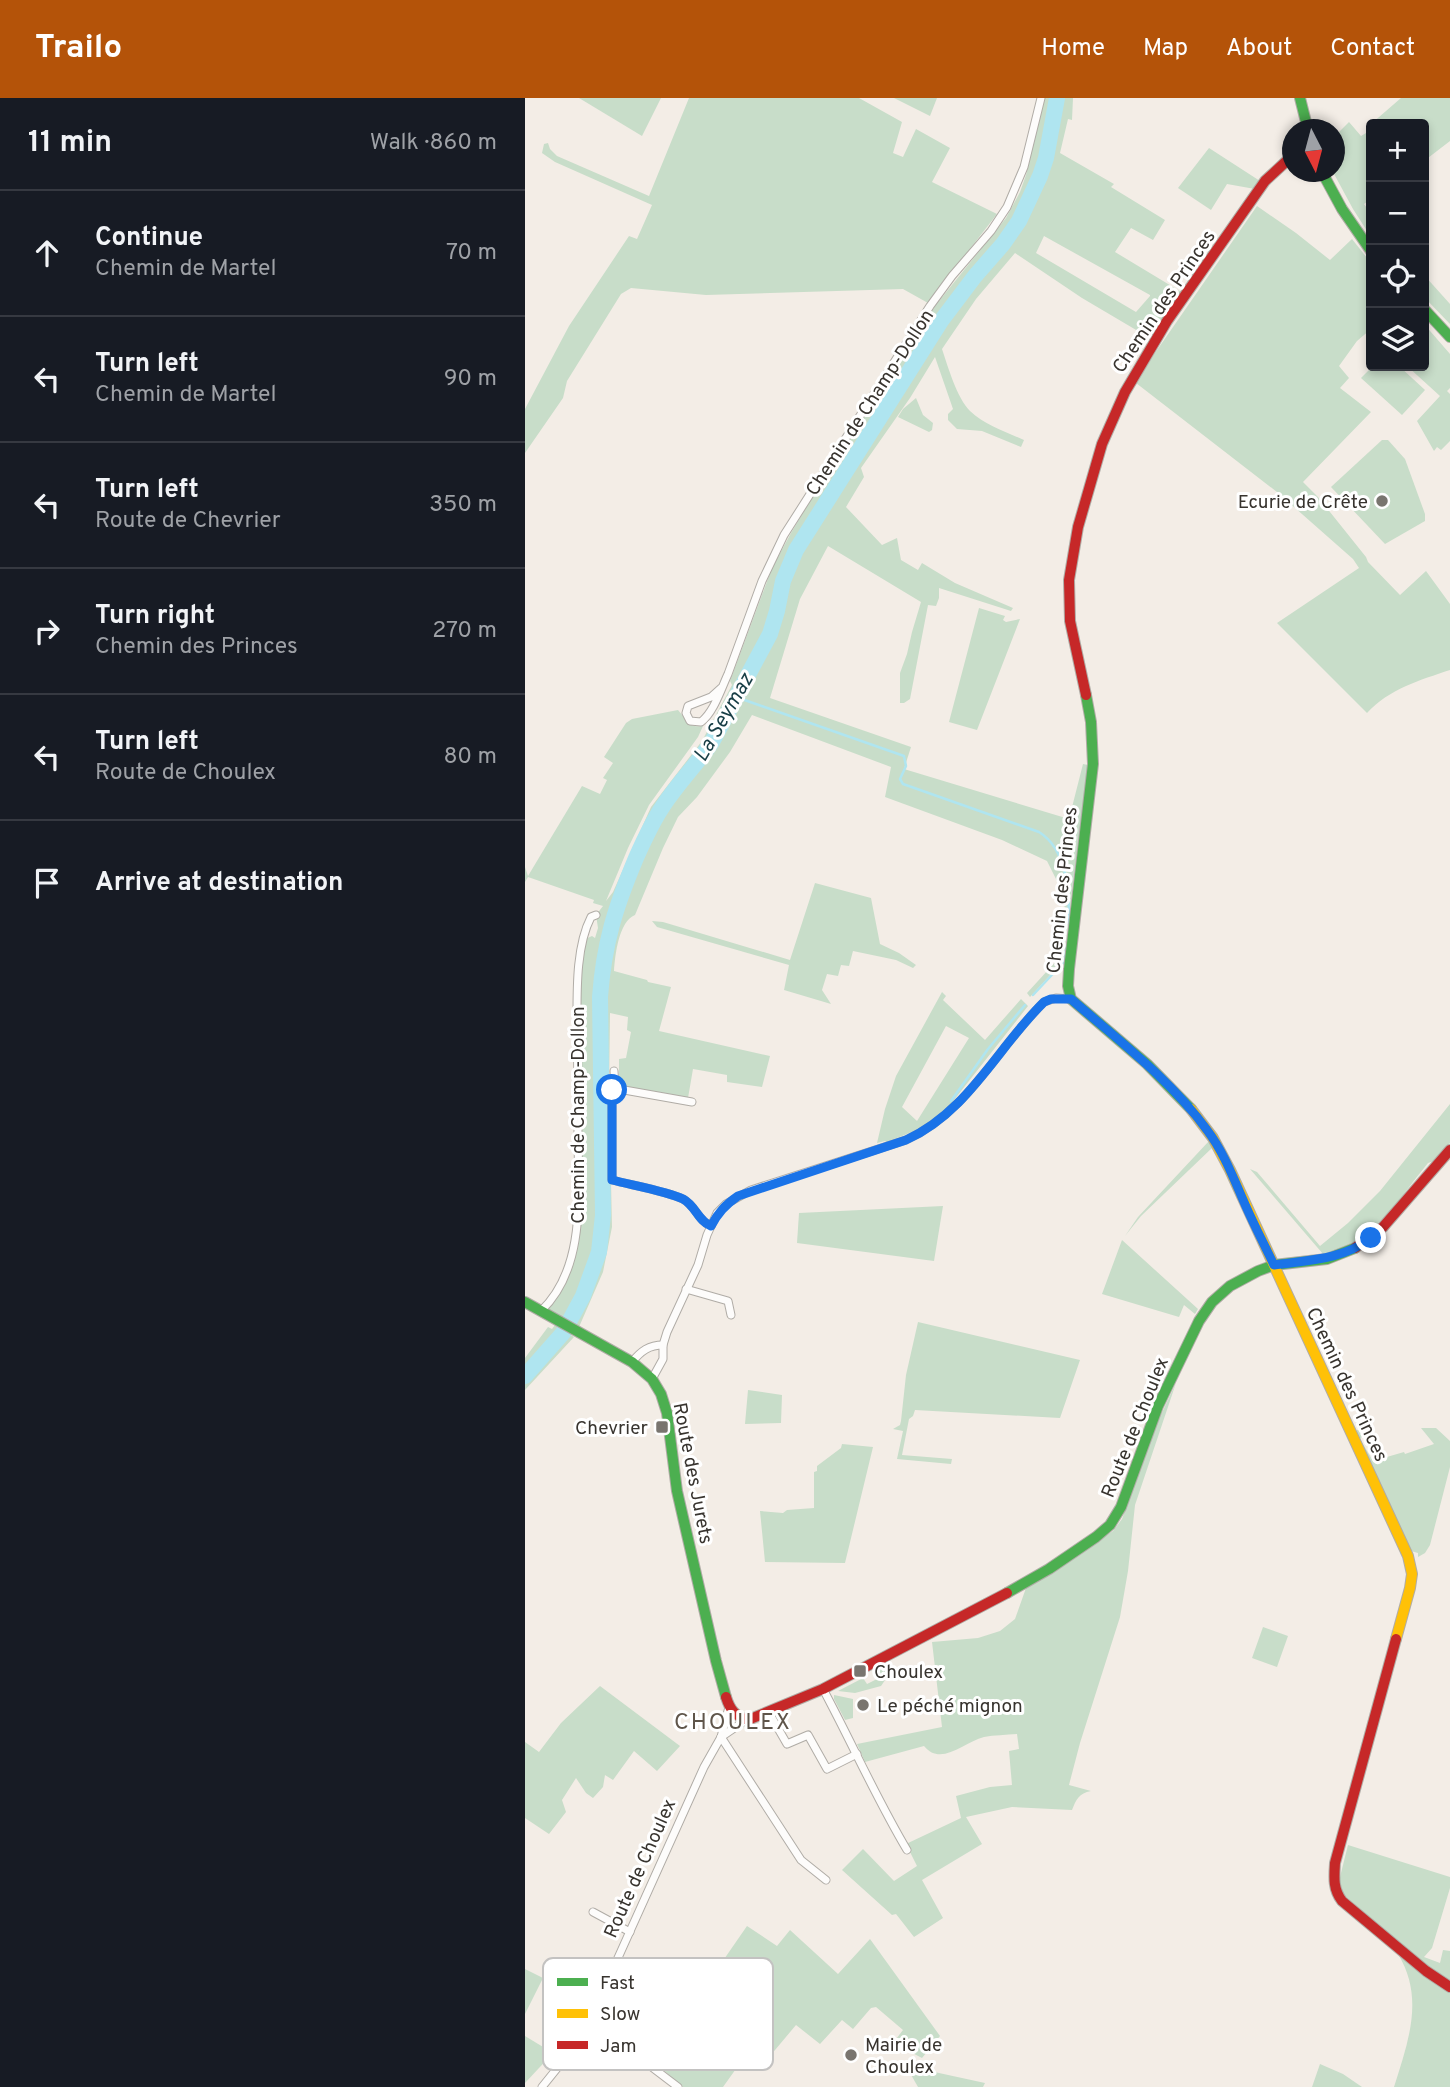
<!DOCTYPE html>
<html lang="en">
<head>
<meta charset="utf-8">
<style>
  :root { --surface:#171b24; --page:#20242c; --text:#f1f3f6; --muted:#9ea1a6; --line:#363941; --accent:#b45309 }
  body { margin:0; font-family:Overpass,sans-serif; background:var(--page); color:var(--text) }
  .controls { position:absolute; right:21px; top:21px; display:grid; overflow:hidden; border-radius:7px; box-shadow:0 4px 10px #0003 }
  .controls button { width:63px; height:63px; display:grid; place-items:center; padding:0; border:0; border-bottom:2px solid var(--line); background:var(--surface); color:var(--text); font:35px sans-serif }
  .compass { position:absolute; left:757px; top:21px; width:63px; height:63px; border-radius:50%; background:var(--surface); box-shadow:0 4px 10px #0003; rotate:174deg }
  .stop { position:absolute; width:21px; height:21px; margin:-16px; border:5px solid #1a73e8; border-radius:50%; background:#fff }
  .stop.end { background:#1a73e8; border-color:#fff; box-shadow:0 2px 7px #0008 }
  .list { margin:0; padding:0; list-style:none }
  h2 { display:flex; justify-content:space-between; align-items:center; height:91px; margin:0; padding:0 28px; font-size:30px }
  h2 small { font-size:23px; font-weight:400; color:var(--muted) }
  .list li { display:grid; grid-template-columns:46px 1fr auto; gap:21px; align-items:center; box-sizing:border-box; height:126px; padding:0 28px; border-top:2px solid var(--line) }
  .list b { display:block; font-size:26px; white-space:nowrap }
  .list p { margin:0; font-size:23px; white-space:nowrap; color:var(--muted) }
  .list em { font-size:23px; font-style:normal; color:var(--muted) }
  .icon { flex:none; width:38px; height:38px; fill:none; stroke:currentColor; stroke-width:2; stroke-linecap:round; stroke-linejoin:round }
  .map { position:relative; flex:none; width:925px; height:1989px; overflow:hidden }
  header { display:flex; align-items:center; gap:42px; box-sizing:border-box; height:98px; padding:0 35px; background:var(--accent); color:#fff }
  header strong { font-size:33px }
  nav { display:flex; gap:38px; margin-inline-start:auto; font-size:24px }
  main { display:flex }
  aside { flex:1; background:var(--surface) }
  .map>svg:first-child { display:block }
  .green { fill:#c8ddc9; fill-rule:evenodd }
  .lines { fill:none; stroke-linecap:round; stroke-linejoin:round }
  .stream { stroke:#afe5f0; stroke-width:2.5 }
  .river { stroke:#afe5f0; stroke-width:16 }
  .street-casing { stroke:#b0aca6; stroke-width:9 }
  .fast-casing { stroke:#b0aca6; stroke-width:12 }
  .slow-casing { stroke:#b0aca6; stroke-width:12 }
  .jam-casing { stroke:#b0aca6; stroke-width:12 }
  .street { stroke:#fdfcfb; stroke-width:7 }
  .fast { stroke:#4caf50; stroke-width:10 }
  .slow { stroke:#ffc107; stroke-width:10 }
  .jam { stroke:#c62828; stroke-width:10 }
  .route { stroke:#1a73e8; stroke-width:9 }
  .poi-dot { fill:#79756f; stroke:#fff; stroke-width:2.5 }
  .labels { text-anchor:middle; stroke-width:6; stroke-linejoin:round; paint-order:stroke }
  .street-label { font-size:19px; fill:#38342f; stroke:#fff }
  .poi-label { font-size:19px; fill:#38342f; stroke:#fff; text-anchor:start }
  .water-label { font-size:21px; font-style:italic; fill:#183e46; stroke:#fff }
  .quarter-label { font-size:23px; letter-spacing:2px; fill:#5f554a; stroke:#fff }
  .key { fill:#fff; stroke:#c3c2c1; stroke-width:2 }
  .key-label { font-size:19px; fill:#38342f }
</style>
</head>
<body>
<header>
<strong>Trailo</strong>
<nav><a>Home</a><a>Map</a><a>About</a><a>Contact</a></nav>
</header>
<main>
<aside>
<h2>11 min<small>Walk · 860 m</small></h2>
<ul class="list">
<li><svg class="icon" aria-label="ahead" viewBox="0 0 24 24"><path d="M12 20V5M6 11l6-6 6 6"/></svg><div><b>Continue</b><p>Chemin de Martel</p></div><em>70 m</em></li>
<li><svg class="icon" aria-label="left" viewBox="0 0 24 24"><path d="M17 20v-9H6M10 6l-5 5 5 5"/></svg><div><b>Turn left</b><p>Chemin de Martel</p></div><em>90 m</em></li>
<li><svg class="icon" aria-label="left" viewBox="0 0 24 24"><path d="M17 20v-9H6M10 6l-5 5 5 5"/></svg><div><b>Turn left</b><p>Route de Chevrier</p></div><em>350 m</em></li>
<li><svg class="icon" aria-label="right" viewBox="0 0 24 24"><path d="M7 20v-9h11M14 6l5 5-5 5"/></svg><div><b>Turn right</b><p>Chemin des Princes</p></div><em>270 m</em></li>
<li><svg class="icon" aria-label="left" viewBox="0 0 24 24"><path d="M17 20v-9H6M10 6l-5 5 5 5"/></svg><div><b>Turn left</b><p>Route de Choulex</p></div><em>80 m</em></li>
<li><svg class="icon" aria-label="arrive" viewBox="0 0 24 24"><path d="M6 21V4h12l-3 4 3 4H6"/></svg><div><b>Arrive at destination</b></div></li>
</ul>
</aside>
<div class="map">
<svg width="925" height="1989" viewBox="0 0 925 1989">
  <rect width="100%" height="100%" fill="#f3ede6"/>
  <!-- green -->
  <g class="green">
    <path d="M54,0H136L117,38Z"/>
    <path d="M164,0H334L377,24L368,55L378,59L391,31L425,50L407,84L472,116L403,205L378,191L181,197L106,190L96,196L42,283L38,300L0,355V311L44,228L104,138L112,141L127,107L30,64L17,55L19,46L23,45L25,51L32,58L124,98Z"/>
    <path d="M369,0H412L405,18Z"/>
    <path d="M520,0H548L547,22L543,21L535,55L589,86L586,89L640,122L628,142L606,130L590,154L658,195L631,235L623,239L557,200L490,155L451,201L417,251C423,269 432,300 445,313C460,327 481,334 499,342L496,349L457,333L432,331L423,322V316L428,311L410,259L385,300L336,370L339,379L321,409L357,447L372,440L376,462L393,472L397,465L430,485L488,510L486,513L414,490V500L411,508L403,507L385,601L379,605H375V575L382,556L387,534L396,504L303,448L275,501L245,600L386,649L379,671L544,721L558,666L563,667L538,863L505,899L502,895L534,860L540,812L537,793L522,763L477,742L360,699L366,669L227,617L205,654L172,699L153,719L138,750L110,817C94,823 90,857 89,873L122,882L123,884L146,889L134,933L245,958L237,989L202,984V977L168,971L163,1000L102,989L94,984V961L101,960L106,934L102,932L103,919L85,915L83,1075L86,1084L87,1129L78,1174L54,1229L16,1213L42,1171L53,1112L59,1108L58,1089L53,1084V1038L58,1031L59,1013L53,1008V954L58,949L57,930L52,926L58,842L67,838L70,840L73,830L71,817L78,808L68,805L69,802L3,779L0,784V769L3,778L57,688L75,696L82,682L78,680L88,665L79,659L101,625L107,621L153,612C162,622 162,630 178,628L173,639L124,707L103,750L81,803L88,794L126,709L177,643L207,587L205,583L247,470L266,435L309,363L410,208L481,120L495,94L501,77ZM519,138L625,197V198L611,214L511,155Z"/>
    <path d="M876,0H925V43L899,63V26H846Z"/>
    <path d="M824,24L836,38L846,32V101L839,106L846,116V139L828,111L808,74L810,38Z"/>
    <path d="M684,50L735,83L730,91L702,86L686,112L653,90Z"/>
    <path d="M732,108L771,135L805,162L827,141L846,165V231L832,243L814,268L824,280L815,290L846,314L778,384L793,399L841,459L843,464L875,497L901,473L925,506V572C895,582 864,591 842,615L752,525L834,470L828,461L752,394L611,285L630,255Z"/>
    <path d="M899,177L925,206V226L899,199Z"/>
    <path d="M899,226L925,256V290L922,293L925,296V343L916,352L912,349L909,353L892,323L915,298L882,268H899Z"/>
    <path d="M848,268H874L900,292L877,317L836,280Z"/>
    <path d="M391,300L398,317L408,325L407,332L404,334L373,319L378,311Z"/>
    <path d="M857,342H863L880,361L900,416V423L860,446L806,389Z"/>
    <path d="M454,510L480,518L478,522L481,524L495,521L452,632L424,624Z"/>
    <path d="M290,785L346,800L355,846L374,855L391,867L388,870L371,862L328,853L324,868L316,867L313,878L302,876L297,892L306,906L259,892L264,867L132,829L127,823L138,824L265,862Z"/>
    <path d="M417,894L421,898L418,902L460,942L496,901L503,908L425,1007C403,1028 389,1034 361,1044L360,1043L352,1045L360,1011L371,978ZM421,928L444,940L392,1023L377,1009Z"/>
    <path d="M925,1006V1045L909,1063L903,1065C872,1103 848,1145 798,1156L725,1071L732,1074L795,1148L823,1125L855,1093Z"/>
    <path d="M684,1043L688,1049L616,1118L600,1138L613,1119Z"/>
    <path d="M418,1108L409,1163L272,1145L274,1115Z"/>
    <path d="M597,1142L673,1211L670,1216L659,1207L654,1219L577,1196Z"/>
    <path d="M393,1224L555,1262L535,1320L390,1312L388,1318L384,1321L377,1357L427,1361L426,1366L372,1361L378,1333L368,1331L375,1327L376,1323L381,1277Z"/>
    <path d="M30,1227L49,1239L0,1292V1260L23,1229L27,1231Z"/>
    <path d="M651,1285L610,1407L603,1473L595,1519L555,1645L544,1687L566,1693C554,1695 551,1702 547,1712L487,1709L441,1719L457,1746L397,1782L418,1820L389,1839L371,1816L367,1817L317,1772L338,1751L369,1783L392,1768L381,1746L436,1720L431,1698L465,1689L487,1687L484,1653L494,1651L492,1636C481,1637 469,1637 459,1639C439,1644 416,1669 399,1648L340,1664L332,1646L417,1629L407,1544L453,1540L475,1533L490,1521L501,1490L588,1433L597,1421L632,1325Z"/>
    <path d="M223,1292L257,1297L256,1325L220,1326Z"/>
    <path d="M896,1330H911L925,1343V1369L905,1447L900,1455L893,1459V1455L886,1453L831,1336L832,1332H848L840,1335L835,1341L848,1363L879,1354L880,1356L909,1346Z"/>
    <path d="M317,1346L348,1349L320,1465L240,1464L235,1413L258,1415L262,1412L289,1410V1374L292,1373V1368L316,1350Z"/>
    <path d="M738,1529L763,1538L752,1569L727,1560Z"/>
    <path d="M362,1563L367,1572L356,1588L330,1595L313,1593L338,1580L342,1586L352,1581L349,1574Z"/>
    <path d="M75,1588L155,1648L132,1673L109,1653L88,1682L80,1677L78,1689L68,1700L61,1695L51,1680L37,1702L41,1714L24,1736L0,1720V1644L14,1654L36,1625Z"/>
    <path d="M309,1597L328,1601V1620L320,1622L309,1601Z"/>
    <path d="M823,1747L925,1779V1790L907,1850L899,1859L915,1865L918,1852L925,1853V1884L913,1878L818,1796L814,1783Z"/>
    <path d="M222,1828L252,1848L265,1832L313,1876L345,1841L415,1938L397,1960L368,1945L378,1932L351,1909L346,1910L328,1931L317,1922L295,1946L271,1927L245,1958L235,1949L223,1954L198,1989H158L122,1958L132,1944L139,1924L135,1920L149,1895L168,1906Z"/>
    <path d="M873,1856L925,1893V1989H869C883,1944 900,1900 873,1856Z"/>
    <path d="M0,1871L18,1880L0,1916Z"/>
    <path d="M0,1938L28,1955L0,1985Z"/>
    <path d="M795,1966L818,1976L837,1989H787Z"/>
    <path d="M391,1970L460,1985L458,1989H393L385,1975Z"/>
  </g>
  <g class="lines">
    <!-- stream -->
    <g class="stream">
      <path d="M211,599L379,658L381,668L375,681L378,686L514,734C543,752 544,795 544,826"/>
      <path d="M508,897L539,864L542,847"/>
      <path d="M426,1003L463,951L500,907"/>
    </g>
    <!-- river -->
    <path class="river" d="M0,1278L38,1235L58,1198L74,1154L78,1117L75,899C79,845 90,810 111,760C119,742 127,724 138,708C153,685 172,666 187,644L245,536L252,513L258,483L271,452L416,223L450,178L478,146L494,123L515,78L521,60L532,0"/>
    <!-- street casing -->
    <g class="street-casing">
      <g id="street">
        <path d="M196,590L186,599L163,608L161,615L165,623L176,624C189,614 196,591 203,576L237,483L259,437L405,208L427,178L466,133L482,109L499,69L516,0"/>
        <path d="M89,973L90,990"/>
        <path d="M167,1004L88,990L87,992V1082C106,1087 142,1093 158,1101C171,1108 173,1123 186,1128"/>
        <path d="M161,1191L203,1203L206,1217"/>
        <path d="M16,1213C62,1169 53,1094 53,1036C53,999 53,961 52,924C52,892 51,848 66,819L71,817"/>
        <path d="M107,1264C116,1253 124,1247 138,1247"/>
        <path d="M127,1281L138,1261V1247L142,1234L173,1167L182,1137L192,1115L201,1106L226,1092L381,1042C443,1014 472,950 519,904L531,900L546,901"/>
        <path d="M298,1591C327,1645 351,1700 382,1752"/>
        <path d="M243,1613L262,1646L283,1637L302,1671L332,1656"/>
        <path d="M196,1639L276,1762L301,1782"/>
        <path d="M196,1639L221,1622"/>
        <path d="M68,1814L105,1834"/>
        <path d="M65,1922L153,1989"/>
        <path d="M17,1989L42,1958L65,1922L179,1669L196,1639L204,1609"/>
      </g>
    </g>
    <!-- fast casing -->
    <g class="fast-casing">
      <g id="fast">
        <path d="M775,0L783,32"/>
        <path d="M797,74L817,111L846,153"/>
        <path d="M899,211L925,239"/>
        <path d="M561,597L566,624L568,666L544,871L543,888L546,901L622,966L666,1011"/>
        <path d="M0,1204L107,1264L127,1281L136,1296L142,1315L152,1393L191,1563L201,1599"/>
        <path d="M482,1495L524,1471L571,1439L585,1427L596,1409L633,1308L674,1223L687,1204L705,1188L733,1173L749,1167L802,1161L830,1150"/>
      </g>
    </g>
    <!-- slow casing -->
    <g class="slow-casing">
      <path id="slow" d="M666,1011L688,1040L705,1072L883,1458L887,1476L885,1490L871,1541"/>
    </g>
    <!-- jam casing -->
    <g class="jam-casing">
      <g id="jam">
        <path d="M561,597L545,523L544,482L553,429L577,346L600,294L642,223L740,83L768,57"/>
        <path d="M830,1150L858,1129L925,1052"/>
        <path d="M871,1541L810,1765C809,1780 808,1791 817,1803L901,1873L925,1889"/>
        <path d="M201,1599C205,1612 210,1618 223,1622L298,1591L482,1495"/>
      </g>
    </g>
    <!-- street -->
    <use href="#street" class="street"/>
    <!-- fast -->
    <use href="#fast" class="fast"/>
    <!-- slow -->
    <use href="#slow" class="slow"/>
    <!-- jam -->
    <use href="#jam" class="jam"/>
  </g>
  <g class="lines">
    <!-- route -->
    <path class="route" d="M87,992V1082C106,1087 142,1093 158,1101C171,1108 173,1123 186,1128C193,1115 200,1107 213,1098L381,1042C443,1014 472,950 519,904L526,901H546C593,942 645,981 682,1032C698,1053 708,1079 719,1104C728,1125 739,1146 749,1167C784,1162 817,1162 846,1140"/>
  </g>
  <!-- markers -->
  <g class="poi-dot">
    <circle cx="857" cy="403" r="7"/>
    <rect x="130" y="1322" width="14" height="14" rx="3.5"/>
    <rect x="328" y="1566" width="14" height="14" rx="3.5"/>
    <circle cx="338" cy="1607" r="7"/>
    <circle cx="326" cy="1957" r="7"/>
  </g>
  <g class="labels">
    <!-- street labels -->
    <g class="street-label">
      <text transform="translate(638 203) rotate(-56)" y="7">Chemin des Princes</text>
      <text transform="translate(344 304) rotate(-57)" y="7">Chemin de Champ-Dollon</text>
      <text transform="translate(536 792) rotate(-84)" y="7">Chemin des Princes</text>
      <text transform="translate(52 1017) rotate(-90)" y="7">Chemin de Champ-Dollon</text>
      <text transform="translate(823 1286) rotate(65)" y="7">Chemin des Princes</text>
      <text transform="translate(609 1329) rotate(-68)" y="7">Route de Choulex</text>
      <text transform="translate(169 1375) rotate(79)" y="7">Route des Jurets</text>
      <text transform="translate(114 1770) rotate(-66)" y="7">Route de Choulex</text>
    </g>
    <!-- poi labels -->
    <g class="poi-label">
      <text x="843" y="410" text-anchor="end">Ecurie de Crête</text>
      <text x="123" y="1336" text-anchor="end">Chevrier</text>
      <text x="349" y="1580">Choulex</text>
      <text x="352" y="1614">Le péché mignon</text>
      <text x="340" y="1953">Mairie de<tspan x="340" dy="22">Choulex</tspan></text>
    </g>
    <!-- water labels -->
    <g class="water-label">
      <text transform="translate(198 619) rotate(-60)" y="7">La Seymaz</text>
    </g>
    <!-- quarter labels -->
    <g class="quarter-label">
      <text x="208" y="1631">CHOULEX</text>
    </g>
  </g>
  <!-- legend -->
  <rect x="18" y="1860" width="230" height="112" rx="10" class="key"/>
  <rect x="32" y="1880" width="31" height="8" fill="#4caf50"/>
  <rect x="32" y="1911" width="31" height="9" fill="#ffc107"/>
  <rect x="32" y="1943" width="31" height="8" fill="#c62828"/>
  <g class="key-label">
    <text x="75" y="1891">Fast</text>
    <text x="75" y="1922">Slow</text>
    <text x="75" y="1954">Jam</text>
  </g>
</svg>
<div class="controls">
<button>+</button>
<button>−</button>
<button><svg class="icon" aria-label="locate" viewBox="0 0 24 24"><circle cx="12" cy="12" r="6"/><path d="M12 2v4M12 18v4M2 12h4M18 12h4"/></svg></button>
<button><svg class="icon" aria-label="layers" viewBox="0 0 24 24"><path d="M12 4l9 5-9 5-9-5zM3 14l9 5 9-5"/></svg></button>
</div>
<svg class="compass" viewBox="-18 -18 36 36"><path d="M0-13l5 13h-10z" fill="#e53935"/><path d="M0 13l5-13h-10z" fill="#9ea1a6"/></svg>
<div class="stop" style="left:87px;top:992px"></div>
<div class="stop end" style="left:846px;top:1140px"></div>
</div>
</main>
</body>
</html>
